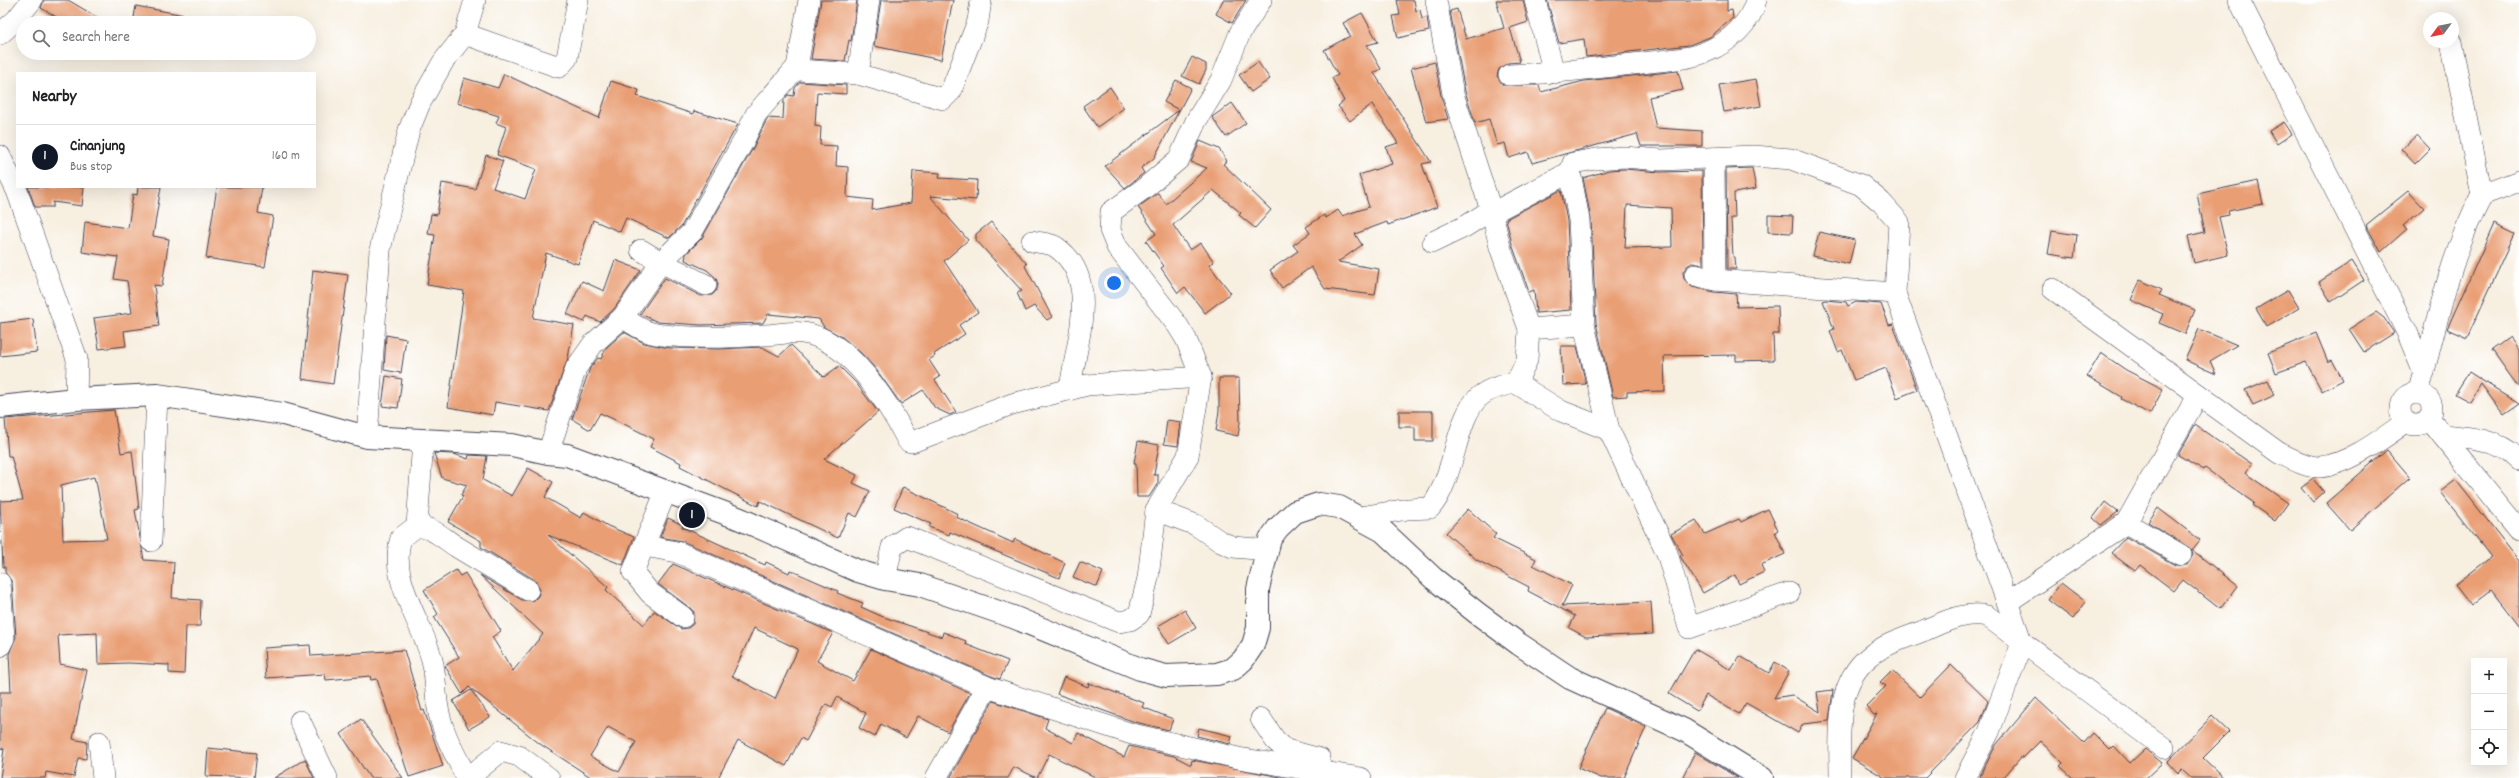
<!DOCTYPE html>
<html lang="en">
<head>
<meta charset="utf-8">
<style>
  :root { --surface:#fff; --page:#f6f6f6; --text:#202124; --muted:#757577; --line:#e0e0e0; --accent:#111827 }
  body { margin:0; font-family:Dekko,sans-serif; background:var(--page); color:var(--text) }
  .controls { position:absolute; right:12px; bottom:12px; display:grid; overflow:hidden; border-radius:0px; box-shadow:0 4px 16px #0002 }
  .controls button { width:36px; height:36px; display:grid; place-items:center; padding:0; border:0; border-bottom:1px solid var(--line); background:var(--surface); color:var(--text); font:20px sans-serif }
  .compass { position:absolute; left:2423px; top:12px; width:36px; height:36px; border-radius:50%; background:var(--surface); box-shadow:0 4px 16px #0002; rotate:237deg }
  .you { position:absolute; left:1114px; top:283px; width:14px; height:14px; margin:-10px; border:3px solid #fff; border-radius:50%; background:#1a73e8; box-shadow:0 0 0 6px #1a73e833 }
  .badge { display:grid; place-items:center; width:26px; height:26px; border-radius:50%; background:var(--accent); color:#fff; font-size:13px; font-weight:700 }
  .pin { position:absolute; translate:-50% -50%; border:2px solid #fff; box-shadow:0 1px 4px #0006 }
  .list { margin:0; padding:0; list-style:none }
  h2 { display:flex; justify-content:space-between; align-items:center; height:52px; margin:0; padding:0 16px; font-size:17px }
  h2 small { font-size:13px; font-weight:400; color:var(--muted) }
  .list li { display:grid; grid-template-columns:26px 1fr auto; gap:12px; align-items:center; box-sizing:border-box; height:64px; padding:0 16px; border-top:1px solid var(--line) }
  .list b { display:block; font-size:15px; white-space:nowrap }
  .list p { margin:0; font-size:13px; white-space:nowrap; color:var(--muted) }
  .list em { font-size:13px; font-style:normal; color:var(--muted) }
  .icon { flex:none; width:22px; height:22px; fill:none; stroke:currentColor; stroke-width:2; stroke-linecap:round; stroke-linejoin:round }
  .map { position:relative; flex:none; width:2519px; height:778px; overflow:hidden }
  .search { position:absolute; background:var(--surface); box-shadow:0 4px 16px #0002; left:16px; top:16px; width:300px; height:44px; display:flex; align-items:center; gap:10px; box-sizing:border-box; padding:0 14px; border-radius:22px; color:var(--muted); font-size:15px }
  .panel { position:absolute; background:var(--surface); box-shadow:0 4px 16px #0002; left:16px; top:72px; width:300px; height:116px; border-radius:0px }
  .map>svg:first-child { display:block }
  .building { fill:#e99e73; fill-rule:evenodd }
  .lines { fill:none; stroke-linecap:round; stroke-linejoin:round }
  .minor-casing { stroke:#424154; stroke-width:22 }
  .highway-casing { stroke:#424154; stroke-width:24 }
  .minor { stroke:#fff; stroke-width:21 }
  .highway { stroke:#fff; stroke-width:22 }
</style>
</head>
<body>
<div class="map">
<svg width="2519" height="778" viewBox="0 0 2519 778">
  <rect width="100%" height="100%" fill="#fff"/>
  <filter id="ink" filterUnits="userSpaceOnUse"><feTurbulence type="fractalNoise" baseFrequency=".025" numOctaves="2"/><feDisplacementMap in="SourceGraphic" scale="8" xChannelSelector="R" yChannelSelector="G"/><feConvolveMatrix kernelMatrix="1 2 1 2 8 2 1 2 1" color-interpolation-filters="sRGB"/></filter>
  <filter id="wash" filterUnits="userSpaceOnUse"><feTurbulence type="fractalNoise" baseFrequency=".012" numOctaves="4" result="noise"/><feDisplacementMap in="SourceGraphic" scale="16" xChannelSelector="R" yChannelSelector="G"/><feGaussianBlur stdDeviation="0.9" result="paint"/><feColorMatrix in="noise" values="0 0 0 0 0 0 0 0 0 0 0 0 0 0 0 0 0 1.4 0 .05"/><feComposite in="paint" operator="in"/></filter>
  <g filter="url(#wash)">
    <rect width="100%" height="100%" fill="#f7efe0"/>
    <g id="blocks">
      <!-- building -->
      <g class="building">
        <path d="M44,0H68L107,23H67L41,8Z"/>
        <path d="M821,0H857L851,41L849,40L845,61L811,59Z"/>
        <path d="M881,0H953L941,60L874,46Z"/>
        <path d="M1223,0H1246L1232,23L1216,14Z"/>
        <path d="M1397,0H1414L1416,11L1420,10L1422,19L1427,17L1429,31L1398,38L1393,16L1400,15Z"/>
        <path d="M1496,0H1523L1528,22L1510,28L1520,62L1508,63L1499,69L1497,76L1503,85H1539L1541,92L1584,81L1678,71L1683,90L1649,97L1656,128L1702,131V146H1641L1637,134L1532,163L1528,152L1509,158L1505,143L1497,145L1489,119L1475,123L1465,91L1450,11L1457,9L1466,39L1504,28Z"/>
        <path d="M1547,0H1727V11L1732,10L1733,18L1710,37L1689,45L1586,57L1584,39L1559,43Z"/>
        <path d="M136,6L184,15V23H133Z"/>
        <path d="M1362,13L1378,42L1367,45L1381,69L1374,73L1431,162L1422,164L1437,207L1388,225L1387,222L1355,234L1362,245L1338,262L1379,269L1375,295L1325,289L1311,267L1282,288L1270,270L1298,251L1293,245L1310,233L1306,227L1324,215L1326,218L1338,210L1342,216L1369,207L1359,175L1392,164L1386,147L1398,143L1372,104L1350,121L1338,106L1344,101L1332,78L1338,75L1324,50L1350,36L1343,23Z"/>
        <path d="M1192,57L1206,64V70L1199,84L1182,76Z"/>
        <path d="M1258,62L1270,79L1251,92L1239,75Z"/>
        <path d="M1435,62L1441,96L1448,119L1426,122L1411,68Z"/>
        <path d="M504,74L599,118L611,81L639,90L637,96L693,114L694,111L738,124L682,225L669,238L626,218L620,232L593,220L578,264L546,253L533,318L574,325L568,358L549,411L495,402L493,415L448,407L464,291L427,285L435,235L428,234L431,214L437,215L442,183L475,189L486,155L503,161L493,188L525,199L536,169L497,155L506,127L496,123L499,116L457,103L464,78L498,88Z"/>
        <path d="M1756,79L1761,106L1724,112L1719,85Z"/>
        <path d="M1176,80L1191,88L1154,158L1141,168L1144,173L1125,188L1105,166L1179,110L1164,102Z"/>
        <path d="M800,82L846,85V94L817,92L815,126L821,127L820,145L837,146L836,166L848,167L847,197L873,200L872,210L911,203L913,171L940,173L939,178L977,180L976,200L930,196L968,240L944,261L978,312L959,325L965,334L934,354L935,356L929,360L940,377L935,380L956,412L950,415L935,408L923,390L901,404L875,368L860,352L842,337L824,327L819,319L768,314L763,323L701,325L658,322L640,314L665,278L701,296L712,295L716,291L718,285L716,278L707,270L685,260L686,254L702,238L753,148L766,121L768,118L783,119L784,100L788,95L794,96L795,88Z"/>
        <path d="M1110,87L1124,108L1097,127L1083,106Z"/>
        <path d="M1232,103L1246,123L1226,137L1212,117Z"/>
        <path d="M2284,122L2292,134L2277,144L2269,131Z"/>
        <path d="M2417,135L2430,149L2415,164L2401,149Z"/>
        <path d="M1200,141L1219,149L1227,161L1223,164L1271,210L1255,228L1239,215L1241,213L1213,190L1173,225L1190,250L1201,243L1214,262L1209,265L1231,293L1205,313L1185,287L1178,293L1161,268L1164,266L1146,241L1156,234L1138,207L1158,193L1166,204L1207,168L1191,162Z"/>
        <path d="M1752,168L1756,189L1734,193L1735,218H1731L1733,257H1735L1736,269H1727L1726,169Z"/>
        <path d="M1624,169L1660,172L1702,171L1703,265L1692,263L1687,266L1683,272L1684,279L1692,287L1714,292L1736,294L1737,307L1778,306L1779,334H1773L1774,360L1736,361V355L1664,356L1665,391L1627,392V396L1613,397L1596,323L1591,219L1583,178L1609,170ZM1627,205L1671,208L1672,247L1625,248Z"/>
        <path d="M2258,181L2263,204L2228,211L2229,215L2219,217L2228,255L2194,263L2188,236L2205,232L2197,194Z"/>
        <path d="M28,187H84L82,206L53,202V207H35Z"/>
        <path d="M138,187H161L153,236L169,239L162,286L154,285L159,326L124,331L126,346L99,349L94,318L132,313L127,281L114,279L118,257L82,252L85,222L128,228L133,194L137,195Z"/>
        <path d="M217,187H262L258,213L273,216L265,267L206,258Z"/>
        <path d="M1561,190L1567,221L1571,310L1536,313L1534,290L1529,292L1512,244L1506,219Z"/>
        <path d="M2408,191L2424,208L2403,226L2407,229L2381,252L2366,225Z"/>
        <path d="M1768,215L1793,216L1792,233L1768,232Z"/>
        <path d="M991,222L1027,264L1025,266L1052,317L1047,320L1034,306L1025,311L1017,293L1022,291L976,240V234Z"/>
        <path d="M2494,224L2515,234L2467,338L2447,329Z"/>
        <path d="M2052,231L2077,235L2074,258L2048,254Z"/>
        <path d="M1819,232L1855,240L1849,264L1813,256Z"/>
        <path d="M615,260L641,270L614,309L600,322L587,316L584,322L567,314L582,281L604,291Z"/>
        <path d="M2352,261L2364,280L2331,302L2319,282Z"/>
        <path d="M313,270L348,275L333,384L302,379Z"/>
        <path d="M2140,280L2162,290L2159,295L2195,310L2185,334L2159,323L2163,314L2131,300Z"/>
        <path d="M2288,290L2299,308L2267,327L2256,309Z"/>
        <path d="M1826,300L1846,302L1848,306L1856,302L1881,304L1889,325L1893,324L1917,390L1897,398L1886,368L1854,380L1842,350L1838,352L1830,331L1834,329L1823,301Z"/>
        <path d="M2376,312L2384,318L2394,333L2364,352L2349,329Z"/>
        <path d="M33,319L37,352L0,356V323Z"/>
        <path d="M2199,329L2237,345L2210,361L2216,374L2185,360Z"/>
        <path d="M624,332L644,343L670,348L719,349L762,347L779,356L791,345L824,377L839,366L856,383L878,412L824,459L857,475L853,483L870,491L857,517L849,513L838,538L760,501L758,506L680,466L681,463L650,447L654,439L624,424L600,413L590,430L572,419L590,368L598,358L601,359L606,348Z"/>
        <path d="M2316,333L2328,362L2332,360L2343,380L2322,391L2306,362L2276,373L2268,353Z"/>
        <path d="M386,335L406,339L401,373L384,370Z"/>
        <path d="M2510,337L2519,349V388L2492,350Z"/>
        <path d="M1561,346H1577L1586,384L1563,385Z"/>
        <path d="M2101,353L2126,370L2163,389L2150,414L2121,399L2122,397L2087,376Z"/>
        <path d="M2469,372L2483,381L2519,403L2503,414L2481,384L2470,402L2455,394Z"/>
        <path d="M386,376L402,379L398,408L382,406Z"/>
        <path d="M1219,378H1239L1240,423L1238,436L1216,431L1219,411Z"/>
        <path d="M2268,380L2275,395L2253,405L2245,390Z"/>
        <path d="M114,410L121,453L132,451L139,509L135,510L144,560L174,562L172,598L201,600L200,626H186L184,674L169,673V665L129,663L98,664L97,633L58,635L60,664L87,670L73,739L87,742L86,759L78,758L74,777L46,772L45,778H0L4,749L0,748V692H11L9,654L16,637L12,582L5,572V567H3L0,501L23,500L11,456H8L5,419ZM94,477L95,481H96L107,539L63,540L61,485Z"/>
        <path d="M1399,411H1433V441H1415V427H1399Z"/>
        <path d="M1167,420L1181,422L1178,446L1164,444Z"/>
        <path d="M2195,425L2252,464L2245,473L2288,503L2275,521L2252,505L2254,503L2205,468L2204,470L2178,455Z"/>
        <path d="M1138,441L1159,445L1154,475H1158V483L1149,497H1137L1136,464L1134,463Z"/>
        <path d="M2387,450L2410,477L2350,530L2326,503Z"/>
        <path d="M434,453L454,454L468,459L469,455L487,456L483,480L512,496L528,468L553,482L545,497L581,518L584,512L608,526L634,537L623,565L548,535L608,587L606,590L644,625L654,611L681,629L688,628L693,624L694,612L690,608L658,584L673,564L833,633L817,661L853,681L871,649L970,693L948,732L918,716L906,738L881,724L875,737L859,728L866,713L837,697L832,707L826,704L806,741L801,738L786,766L738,740L718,778H592L540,744L469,687L462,694L445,666L459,657L434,617L438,614L424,590L456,570L460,576L465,573L501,631L492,637L513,671L543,634L480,575L522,600L533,601L538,596L540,590L535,580L481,547V541L448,522L463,496L461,495L467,485L442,478ZM754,628L798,649L775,699L732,676ZM608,727L636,742L619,772L590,756Z"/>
        <path d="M2313,479L2324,492L2313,502L2301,488Z"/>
        <path d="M2456,480L2519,561V626L2491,590L2471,606L2455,585L2491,557L2440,492Z"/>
        <path d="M903,487L958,514L956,517L1013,543L1015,539L1065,563L1059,578L950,532L949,535L929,527L931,524L894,508Z"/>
        <path d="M2105,502L2118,512L2101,525L2093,518Z"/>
        <path d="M2158,508L2200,540L2192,550L2238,586L2220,609L2183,580L2174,591L2140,565L2135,571L2111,553L2126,537L2175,565H2187L2193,555L2191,549L2148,522Z"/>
        <path d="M1468,509L1496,534L1493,538L1536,559L1533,565L1572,585L1562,606L1651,602L1653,634L1586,637L1569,628L1575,616L1528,591L1529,587L1477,560L1446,533Z"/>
        <path d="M1768,509L1778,530L1775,532L1785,554L1761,565L1764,572L1739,584L1735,575L1703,593L1680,556L1683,555L1671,534L1696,520L1705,534L1739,519L1741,522Z"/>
        <path d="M668,518L683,525L682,527L765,565L766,562L789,573L790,570L838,591L837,593L863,603L861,607L881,616L942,637L943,632L966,641L965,644L1008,661L1000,679L991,676L682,541L660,537Z"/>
        <path d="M1080,562L1103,572L1097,587L1073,577Z"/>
        <path d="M2061,583L2086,602L2073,619L2048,600Z"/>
        <path d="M1185,610L1196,628L1169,644L1158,626Z"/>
        <path d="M310,645L311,656L404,650L422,711L424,710L443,766L409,777L377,679L371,680L370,676L326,680L325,674L266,678L264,648Z"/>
        <path d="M1695,649L1731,670L1740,656L1769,673L1775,662L1789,671L1774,698L1792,695L1820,712L1817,692L1833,690L1829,721L1803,724L1798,733L1746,703L1739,714L1706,695L1697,711L1669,694Z"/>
        <path d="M1951,665L1988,701L1980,722L1925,778H1885L1852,758L1877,714L1874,715L1866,706L1886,686L1880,682L1892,670L1920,697Z"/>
        <path d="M1064,677L1088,687L1089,683L1144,703L1142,707L1173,719L1169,730L1135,722L1057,694Z"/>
        <path d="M471,690L490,717L469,729L453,701Z"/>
        <path d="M2036,698L2084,743L2093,733L2110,750L2114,746L2130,763L2145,749L2162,763L2146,778H2073L2060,766L2063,763L2040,741L2023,758L2022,756L2003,778H1982L1980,776L1996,745Z"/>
        <path d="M993,701L1048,719L1045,728L1073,743L1078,733L1124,757L1129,746L1174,756L1191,765L1192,760L1286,778H1097L1049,754L1037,778L1014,767L1008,778H950Z"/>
        <path d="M1605,708L1646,727L1624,778H1601L1578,768Z"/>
        <path d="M2212,716L2229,732L2203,758L2224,778H2191L2182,770L2178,774L2167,762Z"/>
        <path d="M361,719L403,778H370L341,734Z"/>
        <path d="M1199,728L1232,736L1230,744L1197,736Z"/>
        <path d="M208,748L257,753L254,778L206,776Z"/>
        <path d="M1695,752L1738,778H1682Z"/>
        <path d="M305,759L314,778H274Z"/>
      </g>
    </g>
  </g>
  <g filter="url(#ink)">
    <use href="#blocks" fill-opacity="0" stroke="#424154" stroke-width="1"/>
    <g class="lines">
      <!-- minor casing -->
      <g class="minor-casing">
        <g id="minor">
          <path d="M809,0L797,67L799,70L858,74"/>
          <path d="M869,0L858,74L943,99L951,91L978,21L981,0"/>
          <path d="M1436,0L1453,94L1492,213L1570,172L1579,220L1584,325L1529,329"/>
          <path d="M1535,0L1554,73"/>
          <path d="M2239,0L2407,332L2424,373"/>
          <path d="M0,34L16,20L32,0"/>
          <path d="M465,34L559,67L567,58L578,0"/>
          <path d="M2451,42L2482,195"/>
          <path d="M1509,75C1554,73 1598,68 1642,63C1664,60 1688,60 1708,51C1729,42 1751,23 1756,0"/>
          <path d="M0,156L17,191L77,359L76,399"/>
          <path d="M1570,172L1573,163L1596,159L1624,157L1661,160L1753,156L1791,159L1861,185L1881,202L1899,222L1895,293"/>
          <path d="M1492,213L1500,247L1529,329L1527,360L1516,383"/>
          <path d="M1032,241C1039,243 1051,243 1056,247C1102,279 1075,344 1070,390"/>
          <path d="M1433,242L1466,226L1491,210"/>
          <path d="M1695,275L1715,280L1714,158"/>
          <path d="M1715,280L1895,293L2022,643L1989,732L1965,778"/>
          <path d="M706,285L661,262L692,232L743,142L756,114L797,67"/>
          <path d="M2053,289L2279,453C2291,458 2306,468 2320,467C2348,465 2383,438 2406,422"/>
          <path d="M623,317C649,337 659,335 691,337C716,338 739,337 764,335C776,335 791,331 803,333C849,339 888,403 908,441L912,442L1012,404L1087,385L1201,377"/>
          <path d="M1584,325L1609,430L1667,553L1689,628L1789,593"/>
          <path d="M1516,383L1561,411L1609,430"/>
          <circle cx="2416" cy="409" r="16"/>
          <path d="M2418,394C2436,328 2449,256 2482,195L2519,181"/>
          <path d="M2429,419L2519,530"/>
          <path d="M2442,435C2470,437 2499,439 2519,460"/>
          <path d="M367,437L380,250L409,130L420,103L443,62L465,34L475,0"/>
          <path d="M423,441L417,526L401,538C388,579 422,621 432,660C436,675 435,693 438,708C442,733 456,756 467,778"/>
          <path d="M548,453L576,368L593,344L623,317L661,262L641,250"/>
          <path d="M666,491L633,572L650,593L683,617"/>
          <path d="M1156,510L1196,525L1221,542L1233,547L1268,550"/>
          <path d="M1360,517L1408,509L1430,508C1455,480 1455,418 1479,397C1489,388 1503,385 1516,383"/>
          <path d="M2126,523L2198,395"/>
          <path d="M417,526C434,528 443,538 457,547C480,561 504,575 528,590"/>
          <path d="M151,541L157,395"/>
          <path d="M645,546L677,552L987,687L1132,734L1238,758L1361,778"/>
          <path d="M885,579L892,547L907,537L1119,622L1130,620L1139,614L1148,578L1156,510L1188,456L1201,377L1186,339L1178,326L1117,247L1110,230L1111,212L1146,187L1179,159L1196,121L1221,80L1240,33L1261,0"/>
          <path d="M0,583L4,638L0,646"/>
          <path d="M2009,601L2126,523L2181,555"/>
          <path d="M1261,719L1275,740L1286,750L1320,759"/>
          <path d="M300,721L327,778"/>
          <path d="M99,742L103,778"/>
          <path d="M468,778L501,751L519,756L549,778"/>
          <path d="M936,778L987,687"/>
          <path d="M1840,778C1840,736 1834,684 1870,656C1885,644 1905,638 1923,631C1944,622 1964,611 1987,616L2164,748"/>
        </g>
      </g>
      <!-- highway casing -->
      <g class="highway-casing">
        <path id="highway" d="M0,407L76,399L157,395L283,414L367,437L512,445L548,453L567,455L738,518L858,571L885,579L920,585L1013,617L1140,669L1166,676L1217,674L1233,669L1243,660L1253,645L1258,628V589L1270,539L1278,528L1295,512L1319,504L1339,507L1383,531L1433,578L1477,613L1519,644L1570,678L1684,730L1762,778"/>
      </g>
      <!-- minor -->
      <use href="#minor" class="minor"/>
      <!-- highway -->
      <use href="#highway" class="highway"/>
    </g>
  </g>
</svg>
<div class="controls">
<button>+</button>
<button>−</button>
<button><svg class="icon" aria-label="locate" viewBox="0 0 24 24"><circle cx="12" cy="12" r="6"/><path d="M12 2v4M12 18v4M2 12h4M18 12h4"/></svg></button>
</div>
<svg class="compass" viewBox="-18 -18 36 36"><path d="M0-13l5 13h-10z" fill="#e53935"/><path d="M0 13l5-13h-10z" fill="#757577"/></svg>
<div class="you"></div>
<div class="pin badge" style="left:692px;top:515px">1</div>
<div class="search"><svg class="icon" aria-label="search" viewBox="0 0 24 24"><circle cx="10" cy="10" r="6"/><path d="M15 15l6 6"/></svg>Search here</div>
<section class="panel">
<h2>Nearby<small></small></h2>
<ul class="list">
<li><span class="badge">1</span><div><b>Cinanjung</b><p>Bus stop</p></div><em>160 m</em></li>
</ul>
</section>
</div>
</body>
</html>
